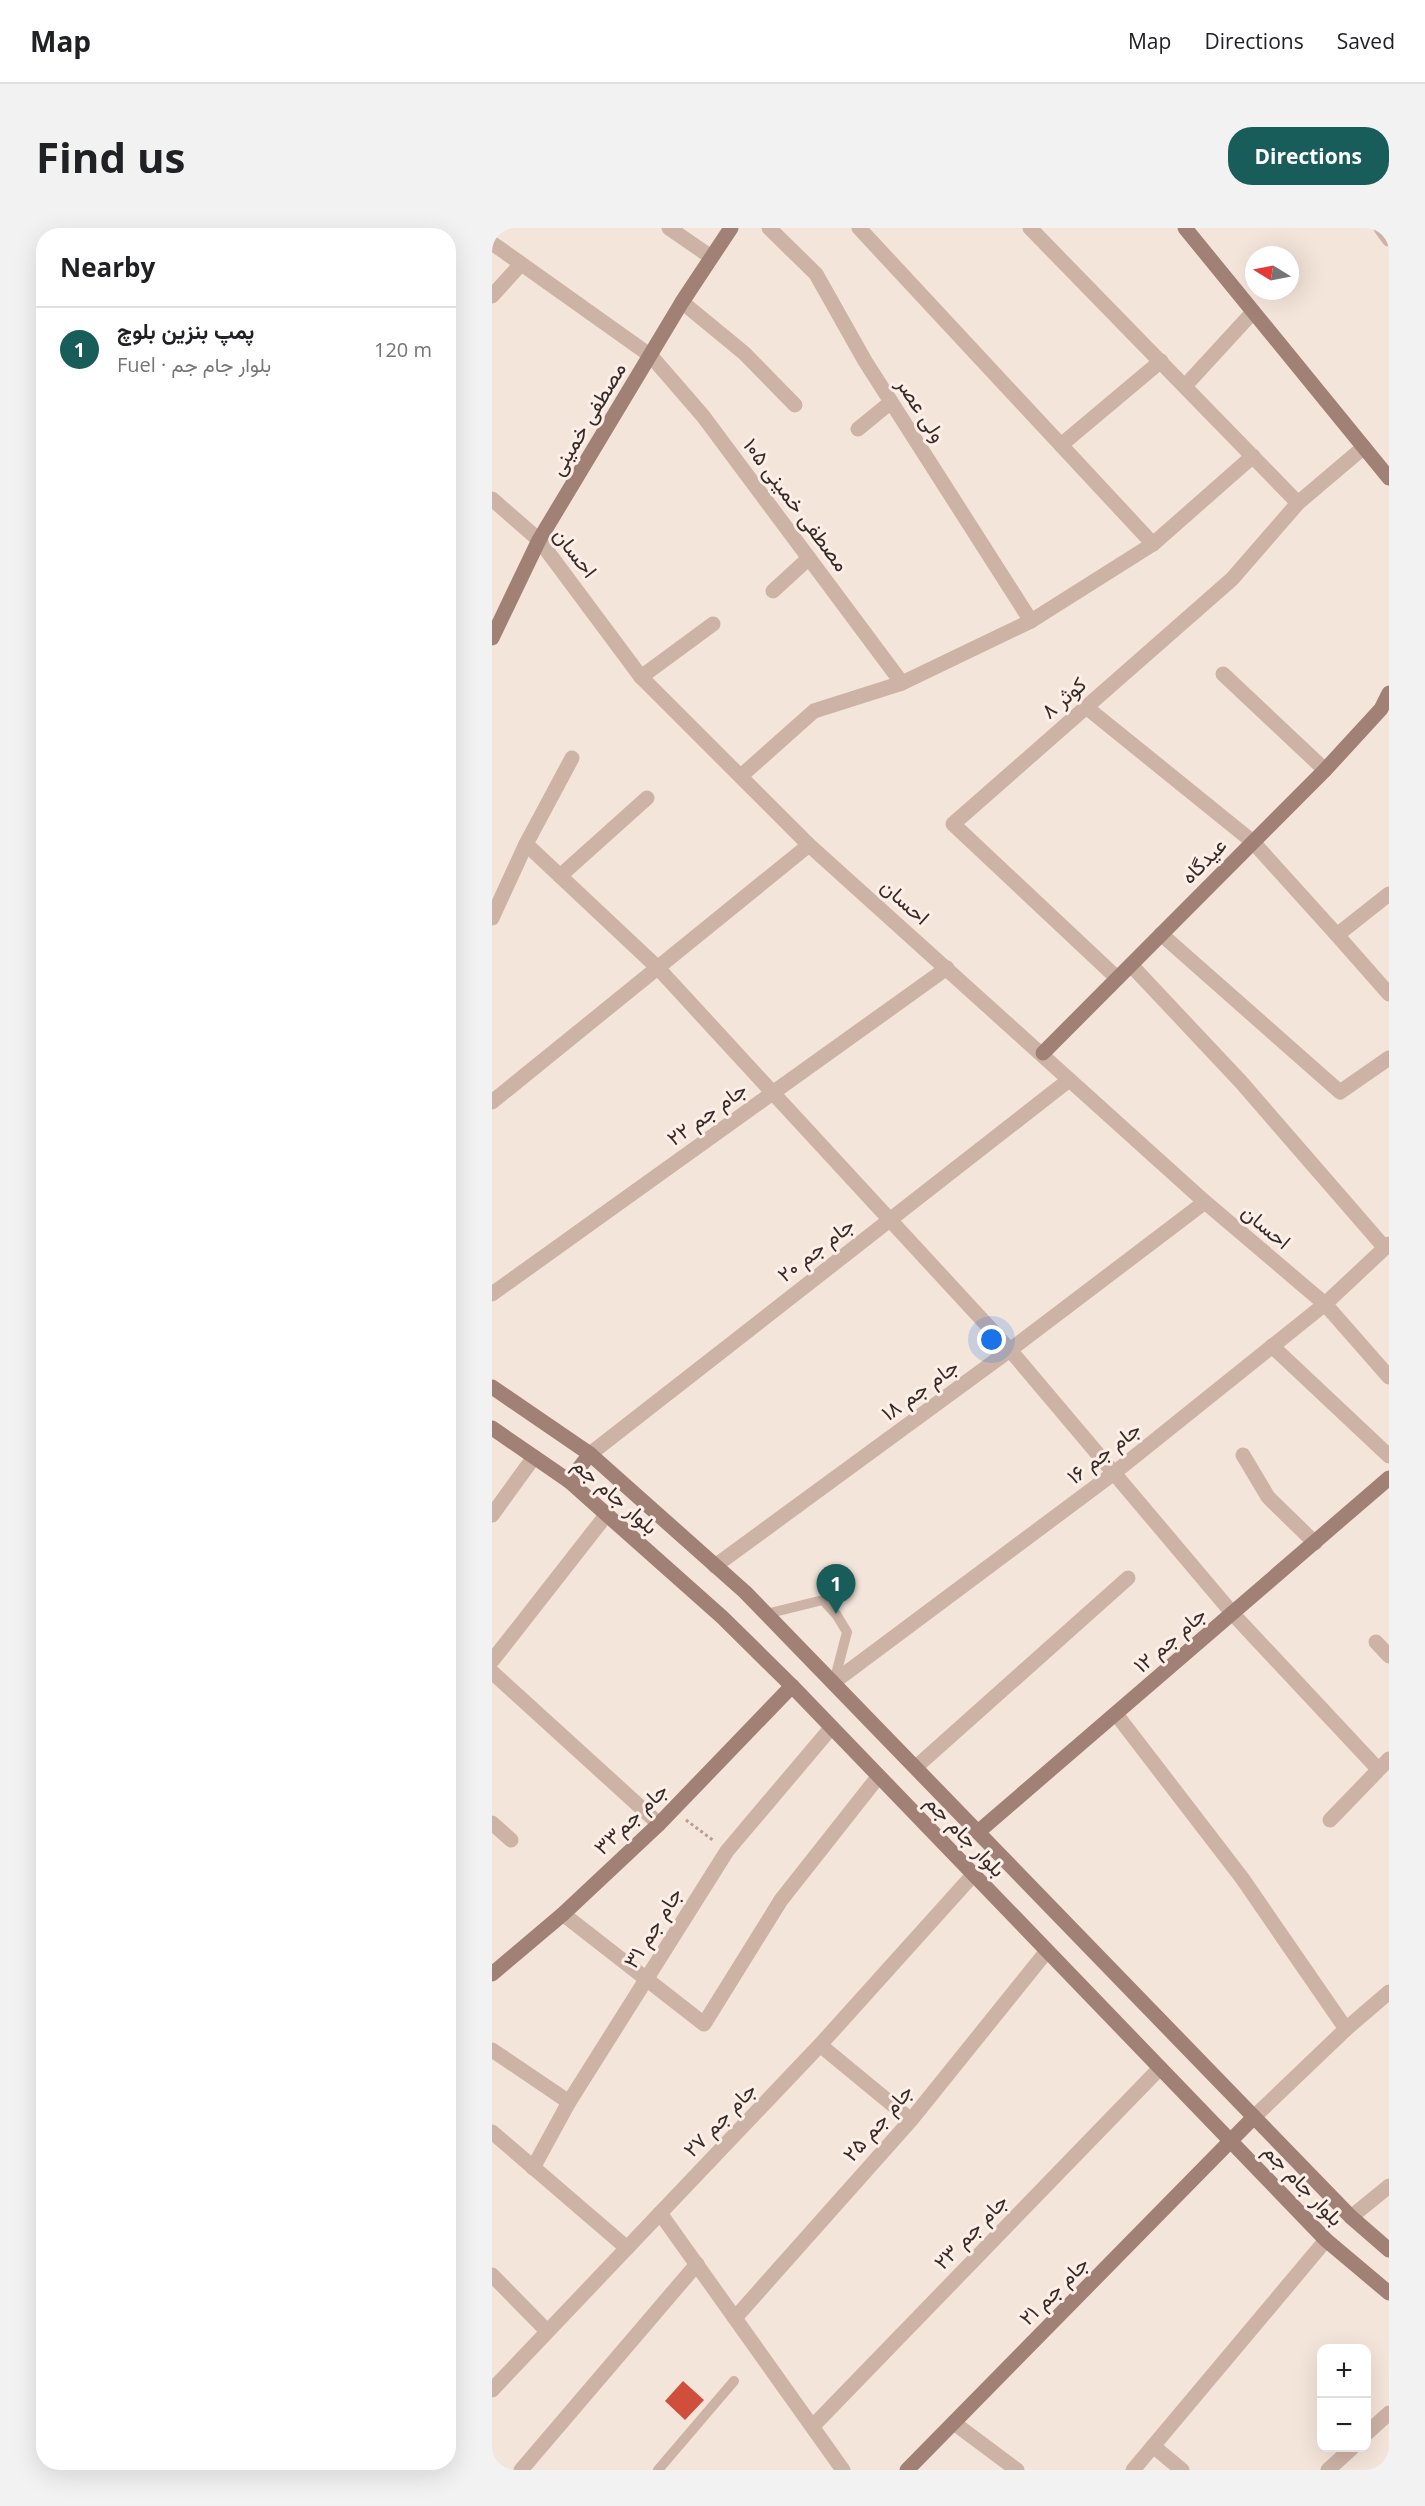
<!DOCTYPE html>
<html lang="en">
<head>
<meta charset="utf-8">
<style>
  :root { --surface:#fff; --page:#f2f2f2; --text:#202124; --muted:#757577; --line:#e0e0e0; --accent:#195d5a }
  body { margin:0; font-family:"Open Sans",Vazirmatn,sans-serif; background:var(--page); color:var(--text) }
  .controls { position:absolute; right:18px; bottom:18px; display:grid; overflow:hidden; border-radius:12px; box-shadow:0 6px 24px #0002 }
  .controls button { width:54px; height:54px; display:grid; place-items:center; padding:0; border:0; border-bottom:2px solid var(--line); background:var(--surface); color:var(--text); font:30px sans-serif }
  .compass { position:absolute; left:753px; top:18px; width:54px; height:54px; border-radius:50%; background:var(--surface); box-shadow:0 6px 24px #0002; rotate:280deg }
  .you { position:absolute; left:500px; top:1112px; width:21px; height:21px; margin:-15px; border:4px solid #fff; border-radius:50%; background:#1a73e8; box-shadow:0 0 0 9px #1a73e833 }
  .badge { display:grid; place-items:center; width:39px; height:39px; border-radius:50%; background:var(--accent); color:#fff; font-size:20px; font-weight:700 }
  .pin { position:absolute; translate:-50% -50px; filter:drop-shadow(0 2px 3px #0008) }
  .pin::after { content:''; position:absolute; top:32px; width:21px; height:18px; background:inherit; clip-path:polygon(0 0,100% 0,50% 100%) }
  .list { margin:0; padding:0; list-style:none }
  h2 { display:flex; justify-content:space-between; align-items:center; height:78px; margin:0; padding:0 24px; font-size:26px }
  h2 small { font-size:20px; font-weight:400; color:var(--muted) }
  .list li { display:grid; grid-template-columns:39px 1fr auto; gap:18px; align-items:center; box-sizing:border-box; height:84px; padding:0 24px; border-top:2px solid var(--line) }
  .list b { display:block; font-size:22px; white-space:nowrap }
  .list p { margin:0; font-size:20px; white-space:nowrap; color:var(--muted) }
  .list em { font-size:20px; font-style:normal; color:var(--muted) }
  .map { position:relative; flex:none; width:897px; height:2242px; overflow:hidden; border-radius:24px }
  header { display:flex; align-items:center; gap:36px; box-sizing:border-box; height:84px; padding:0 30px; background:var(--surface); border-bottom:2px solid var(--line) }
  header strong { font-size:28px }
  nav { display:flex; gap:33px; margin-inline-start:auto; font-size:21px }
  .intro { display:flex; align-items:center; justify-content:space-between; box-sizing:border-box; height:144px; padding:0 36px }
  h1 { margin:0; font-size:42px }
  .button { padding:15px 27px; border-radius:24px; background:var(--accent); color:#fff; font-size:21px; font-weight:700 }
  main { display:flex; gap:36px; padding:0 36px }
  aside { flex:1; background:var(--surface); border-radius:24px; box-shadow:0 6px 24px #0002 }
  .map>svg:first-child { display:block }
  .building { fill:#d04f3c }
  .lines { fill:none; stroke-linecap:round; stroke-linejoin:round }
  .path { stroke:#b99c8f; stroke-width:3; stroke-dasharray:3 3; stroke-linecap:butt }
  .lane { stroke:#cdb3a5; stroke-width:10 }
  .street { stroke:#cdb3a5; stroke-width:15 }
  .secondary { stroke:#a18176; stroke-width:15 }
  .labels { text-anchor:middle; stroke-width:6; stroke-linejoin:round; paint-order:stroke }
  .street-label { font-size:21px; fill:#382a27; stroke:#fbefe7 }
</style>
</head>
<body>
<header>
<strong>Map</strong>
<nav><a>Map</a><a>Directions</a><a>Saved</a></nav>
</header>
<div class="intro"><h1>Find us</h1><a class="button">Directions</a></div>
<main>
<aside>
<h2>Nearby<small></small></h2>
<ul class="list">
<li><span class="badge">1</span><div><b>پمپ بنزین بلوچ</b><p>Fuel · بلوار جام جم</p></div><em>120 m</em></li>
</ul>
</aside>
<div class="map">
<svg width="897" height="2242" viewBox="0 0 897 2242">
  <rect width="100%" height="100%" fill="#f4e5da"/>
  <!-- building -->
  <path class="building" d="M191,2153L212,2172L193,2192L173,2173Z"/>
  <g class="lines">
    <!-- path -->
    <path class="path" d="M194,1592L222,1613"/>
    <!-- lane -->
    <g class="lane">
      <path d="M274,1386L331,1372L344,1386L355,1404L342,1454"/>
      <path d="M166,2242L242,2153"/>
    </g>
    <!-- street -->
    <g class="street">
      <path d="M177,0L219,29"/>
      <path d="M277,0L324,46L373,133L539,393"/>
      <path d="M367,0L661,316"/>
      <path d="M538,0L806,275"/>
      <path d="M889,0L897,11"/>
      <path d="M0,15L159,128L211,188L410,455"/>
      <path d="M0,68L29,36"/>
      <path d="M190,74L252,125L303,177"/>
      <path d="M693,158L761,84"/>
      <path d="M366,201L399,174"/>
      <path d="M569,217L669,133"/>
      <path d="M0,271L47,312L149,449L317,617L713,974L833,1076L897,1149"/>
      <path d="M281,363L317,330"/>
      <path d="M731,446L833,542"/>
      <path d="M149,449L221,396"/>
      <path d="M594,479L761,614L845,707"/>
      <path d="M249,548L322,483L410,455L539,393L661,316L761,228"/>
      <path d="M34,616L166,740L281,865L518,1122L741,1386L886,1541"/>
      <path d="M68,648L155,570"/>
      <path d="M897,666L845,707L897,766"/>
      <path d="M0,690L34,616L80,530"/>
      <path d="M669,706L848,864L897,830"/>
      <path d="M639,737L749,854L893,1020"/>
      <path d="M625,750L461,596L740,351L806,275L872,219"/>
      <path d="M0,874L317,617"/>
      <path d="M0,1066L455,740"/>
      <path d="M780,1118L897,1228"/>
      <path d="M98,1226L577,852"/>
      <path d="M751,1227L776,1269L823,1315"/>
      <path d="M0,1287L42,1229"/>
      <path d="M223,1338L518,1122L713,974"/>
      <path d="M884,1414L897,1428"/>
      <path d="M0,1433L115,1286"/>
      <path d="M0,1444L167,1596"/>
      <path d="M342,1454L622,1245L833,1076L897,1016"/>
      <path d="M624,1486L750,1650L854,1801"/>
      <path d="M424,1539L636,1350"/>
      <path d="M838,1592L897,1531"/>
      <path d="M0,1595L19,1612"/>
      <path d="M71,1686L212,1796L289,1672L386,1549"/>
      <path d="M328,1817L419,1892"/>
      <path d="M0,1822L77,1874"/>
      <path d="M762,1889L854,1801L897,1764"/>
      <path d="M0,1904L135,2020"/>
      <path d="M41,1940L77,1874L235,1623L339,1500"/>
      <path d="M168,1985L351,2242"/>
      <path d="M859,1989L897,1958"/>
      <path d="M0,2047L55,2103"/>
      <path d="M243,2090L419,1892L555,1723"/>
      <path d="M0,2162L328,1817L481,1647"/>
      <path d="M462,2195L525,2242"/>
      <path d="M321,2198L668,1840"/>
      <path d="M874,2206L897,2185"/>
      <path d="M661,2218L690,2242"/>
      <path d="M29,2242L205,2036"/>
      <path d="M641,2242L834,2012"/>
      <path d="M836,2242L860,2220"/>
    </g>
    <!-- secondary -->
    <g class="secondary">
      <path d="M693,0L897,250"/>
      <path d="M0,410L47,312L190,74L239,0"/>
      <path d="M551,825L833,542L889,481L897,465"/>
      <path d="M0,1159L98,1226L253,1364L859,1989L897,2022"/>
      <path d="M0,1200L77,1253L230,1389L300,1458L834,2012L897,2065"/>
      <path d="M77,1253L98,1226"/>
      <path d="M486,1604L897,1250"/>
      <path d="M0,1746L71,1686L167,1596L300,1458"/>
      <path d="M415,2242L762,1889"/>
    </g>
  </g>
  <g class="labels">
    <!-- street labels -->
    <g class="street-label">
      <text transform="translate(429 182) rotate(57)" y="7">ولی عصر</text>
      <text transform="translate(96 191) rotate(-59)" y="7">مصطفی خمینی</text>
      <text transform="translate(304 277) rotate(53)" y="7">مصطفی خمینی ۱۰۵</text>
      <text transform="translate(83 325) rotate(52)" y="7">احسان</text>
      <text transform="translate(572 470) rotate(-41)" y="7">کوثر ۸</text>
      <text transform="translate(712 633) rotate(-45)" y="7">عیدگاه</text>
      <text transform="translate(413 674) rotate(42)" y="7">احسان</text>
      <text transform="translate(215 886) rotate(-36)" y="7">جام جم ۲۲</text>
      <text transform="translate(774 999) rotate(40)" y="7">احسان</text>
      <text transform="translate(324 1022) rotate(-38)" y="7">جام جم ۲۰</text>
      <text transform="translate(428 1162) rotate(-36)" y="7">جام جم ۱۸</text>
      <text transform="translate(612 1225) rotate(-38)" y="7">جام جم ۱۶</text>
      <text transform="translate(123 1268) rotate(41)" y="7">بلوار جام جم</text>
      <text transform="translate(678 1412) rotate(-41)" y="7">جام جم ۱۲</text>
      <text transform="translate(139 1591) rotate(-44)" y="7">جام جم۳۳</text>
      <text transform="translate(473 1608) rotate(46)" y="7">بلوار جام جم</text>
      <text transform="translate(161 1700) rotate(-58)" y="7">جام جم ۳۱</text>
      <text transform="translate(228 1892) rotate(-46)" y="7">جام جم ۲۷</text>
      <text transform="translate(386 1895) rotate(-49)" y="7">جام جم ۲۵</text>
      <text transform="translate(811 1957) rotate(46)" y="7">بلوار جام جم</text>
      <text transform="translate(479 2004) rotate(-46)" y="7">جام جم ۲۳</text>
      <text transform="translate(562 2063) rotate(-45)" y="7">جام جم ۲۱</text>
    </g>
  </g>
</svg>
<div class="controls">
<button>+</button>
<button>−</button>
</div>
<svg class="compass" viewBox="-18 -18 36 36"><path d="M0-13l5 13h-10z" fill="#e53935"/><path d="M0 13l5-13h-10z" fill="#757577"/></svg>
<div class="you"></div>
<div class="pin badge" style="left:344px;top:1386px">1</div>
</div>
</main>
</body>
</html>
